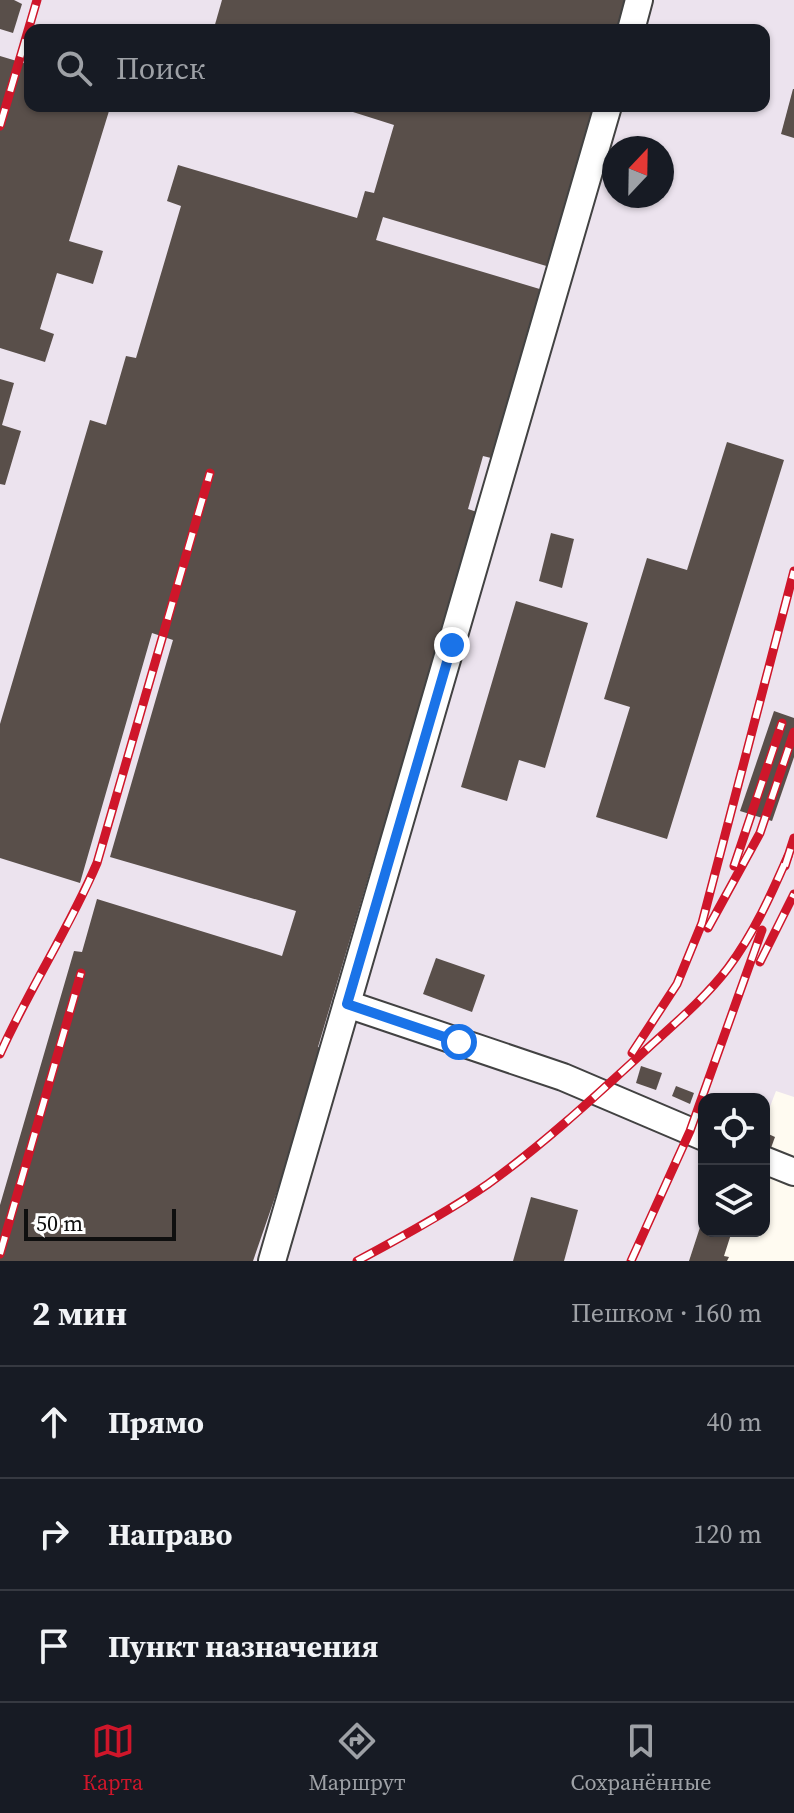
<!DOCTYPE html>
<html lang="ru">
<head>
<meta charset="utf-8">
<style>
  :root { --surface:#171b24; --page:#20242c; --text:#f1f3f6; --muted:#9ea1a6; --line:#363941; --accent:#cf162a }
  body { margin:0; font-family:"Source Serif 4",serif; background:var(--page); color:var(--text) }
  .controls { position:absolute; right:24px; bottom:24px; display:grid; overflow:hidden; border-radius:16px; box-shadow:0 2px 6px #0004 }
  .controls button { width:72px; height:72px; display:grid; place-items:center; padding:0; border:0; border-bottom:2px solid var(--line); background:var(--surface); color:var(--text); font:40px sans-serif }
  .compass { position:absolute; left:602px; top:136px; width:72px; height:72px; border-radius:50%; background:var(--surface); box-shadow:0 2px 6px #0004; rotate:22deg }
  .scale { position:absolute; left:24px; bottom:20px; width:152px; box-sizing:border-box; padding-left:8px; border:4px solid #0f0f0f; border-top:0; font-size:22px; line-height:28px; white-space:nowrap; color:#0f0f0f; -webkit-text-stroke:6px #fff; paint-order:stroke }
  .stop { position:absolute; width:24px; height:24px; margin:-18px; border:6px solid #1a73e8; border-radius:50%; background:#fff }
  .stop.end { background:#1a73e8; border-color:#fff; box-shadow:0 2px 8px #0008 }
  .list { margin:0; padding:0; list-style:none }
  h2 { display:flex; justify-content:space-between; align-items:center; height:104px; margin:0; padding:0 32px; font-size:34px }
  h2 small { font-size:26px; font-weight:400; color:var(--muted) }
  .list li { display:grid; grid-template-columns:52px 1fr auto; gap:24px; align-items:center; box-sizing:border-box; height:112px; padding:0 32px; border-top:2px solid var(--line) }
  .list b { display:block; font-size:30px; white-space:nowrap }
  .list em { font-size:26px; font-style:normal; color:var(--muted) }
  .icon { flex:none; width:44px; height:44px; fill:none; stroke:currentColor; stroke-width:2; stroke-linecap:round; stroke-linejoin:round }
  .map { position:relative; flex:none; width:794px; height:1261px; overflow:hidden }
  .search { position:absolute; background:var(--surface); box-shadow:0 2px 6px #0004; left:24px; right:24px; top:24px; height:88px; display:flex; align-items:center; gap:20px; box-sizing:border-box; padding:0 28px; border-radius:16px; color:var(--muted); font-size:30px }
  .sheet { height:440px; background:var(--surface) }
  nav { display:flex; justify-content:space-around; align-items:center; box-sizing:border-box; height:112px; border-top:2px solid var(--line); background:var(--surface); font-size:22px; color:var(--muted) }
  nav a { display:grid; justify-items:center; gap:4px }
  nav .on { color:var(--accent) }
  .map>svg:first-child { display:block }
  .industrial { fill:#ece3ee; fill-rule:evenodd }
  .building { fill:#594f4a }
  .lines { fill:none; stroke-linecap:round; stroke-linejoin:round }
  .minor-casing { stroke:#424242; stroke-width:30 }
  .minor { stroke:#fff; stroke-width:26 }
  .rail-casing { stroke:#cf162a; stroke-width:9 }
  .rail { stroke:#fff; stroke-width:6; stroke-dasharray:18; stroke-linecap:butt }
  .route { stroke:#1a73e8; stroke-width:10 }
</style>
</head>
<body>
<div class="map">
<svg width="794" height="1261" viewBox="0 0 794 1261">
  <rect width="100%" height="100%" fill="#fffbf1"/>
  <!-- industrial -->
  <path class="industrial" d="M0,0H794V1097L776,1091L764,1122V1099H704V1216L689,1261H0ZM30,30H764V106H30ZM614,148H662V196H614Z"/>
  <!-- building -->
  <g class="building">
    <path d="M0,0H14L22,4L13,33L0,29Z"/>
    <path d="M222,0H633L624,30H220L214,28Z"/>
    <path d="M0,56L30,65V106H93L109,111L69,241L103,251L93,284L57,273L40,329L54,334L45,362L0,348Z"/>
    <path d="M793,89H794V138L781,134Z"/>
    <path d="M334,106H601L553,268L383,217L376,240L553,293L503,461L483,456L468,509L486,515L387,848L378,845L318,1047L326,1050L253,1261H0V1205L74,951L82,952L97,899L282,956L296,911L110,857L173,640L152,633L80,883L0,858V724L90,420L106,425L126,356L136,358L181,206L167,201L178,165L357,218L365,191L374,193L394,125Z"/>
    <path d="M0,379L14,383L2,425L21,431L5,485L0,484Z"/>
    <path d="M727,442L784,460L667,839L596,817L630,707L604,699L647,558L687,570Z"/>
    <path d="M551,533L574,539L562,588L539,581Z"/>
    <path d="M516,601L588,623L545,768L519,760L507,801L461,787Z"/>
    <path d="M774,711L794,718V757L772,821L740,811Z"/>
    <path d="M436,958L485,975L472,1012L423,994Z"/>
    <path d="M641,1066L662,1073L656,1090L636,1083Z"/>
    <path d="M676,1086L694,1093L690,1104L672,1096Z"/>
    <path d="M764,1132L775,1137L768,1156L764,1155Z"/>
    <path d="M531,1197L578,1210L564,1261H513Z"/>
    <path d="M703,1218L704,1231H732L724,1256L729,1257L727,1261H689Z"/>
  </g>
  <g class="lines">
    <!-- minor casing -->
    <g class="minor-casing">
      <g id="minor">
        <path d="M631,30L639,0"/>
        <path d="M347,1004L563,1077L704,1137"/>
        <path d="M764,1160L794,1172"/>
        <path d="M272,1261L608,106"/>
      </g>
    </g>
    <!-- minor -->
    <use href="#minor" class="minor"/>
    <!-- rail casing -->
    <g class="rail-casing">
      <g id="rail">
        <path d="M0,126L37,0"/>
        <path d="M734,866L782,723"/>
        <path d="M785,866L794,838"/>
        <path d="M708,928L760,833L794,732"/>
        <path d="M760,962L794,894"/>
        <path d="M632,1053L677,984L702,923L794,571"/>
        <path d="M0,1054C29,989 69,929 97,863L210,473"/>
        <path d="M0,1254L81,973"/>
        <path d="M357,1261C402,1237 446,1213 488,1184C541,1146 589,1102 637,1058C668,1029 702,1002 728,968C754,933 771,895 788,856"/>
        <path d="M631,1261L690,1131L762,930"/>
      </g>
    </g>
    <!-- rail -->
    <use href="#rail" class="rail"/>
  </g>
  <g class="lines">
    <!-- route -->
    <path class="route" d="M452,645L347,1004L459,1042"/>
  </g>
</svg>
<div class="controls">
<button><svg class="icon" aria-label="locate" viewBox="0 0 24 24"><circle cx="12" cy="12" r="6"/><path d="M12 2v4M12 18v4M2 12h4M18 12h4"/></svg></button>
<button><svg class="icon" aria-label="layers" viewBox="0 0 24 24"><path d="M12 4l9 5-9 5-9-5zM3 14l9 5 9-5"/></svg></button>
</div>
<svg class="compass" viewBox="-18 -18 36 36"><path d="M0-13l5 13h-10z" fill="#e53935"/><path d="M0 13l5-13h-10z" fill="#9ea1a6"/></svg>
<div class="scale">50 m</div>
<div class="stop" style="left:459px;top:1042px"></div>
<div class="stop end" style="left:452px;top:645px"></div>
<div class="search"><svg class="icon" aria-label="search" viewBox="0 0 24 24"><circle cx="10" cy="10" r="6"/><path d="M15 15l6 6"/></svg>Поиск</div>
</div>
<section class="sheet">
<h2>2 мин<small>Пешком · 160 m</small></h2>
<ul class="list">
<li><svg class="icon" aria-label="ahead" viewBox="0 0 24 24"><path d="M12 20V5M6 11l6-6 6 6"/></svg><div><b>Прямо</b></div><em>40 m</em></li>
<li><svg class="icon" aria-label="right" viewBox="0 0 24 24"><path d="M7 20v-9h11M14 6l5 5-5 5"/></svg><div><b>Направо</b></div><em>120 m</em></li>
<li><svg class="icon" aria-label="arrive" viewBox="0 0 24 24"><path d="M6 21V4h12l-3 4 3 4H6"/></svg><div><b>Пункт назначения</b></div></li>
</ul>
</section>
<nav>
<a class="on"><svg class="icon" aria-label="map" viewBox="0 0 24 24"><path d="M3 6l6-2 6 2 6-2v14l-6 2-6-2-6 2zM9 4v14M15 6v14"/></svg>Карта</a>
<a><svg class="icon" aria-label="directions" viewBox="0 0 24 24"><path d="M12 3l9 9-9 9-9-9zM9 14v-3h6M13 9l2 2-2 2"/></svg>Маршрут</a>
<a><svg class="icon" aria-label="saved" viewBox="0 0 24 24"><path d="M7 4h10v16l-5-4-5 4z"/></svg>Сохранённые</a>
</nav>
</body>
</html>
